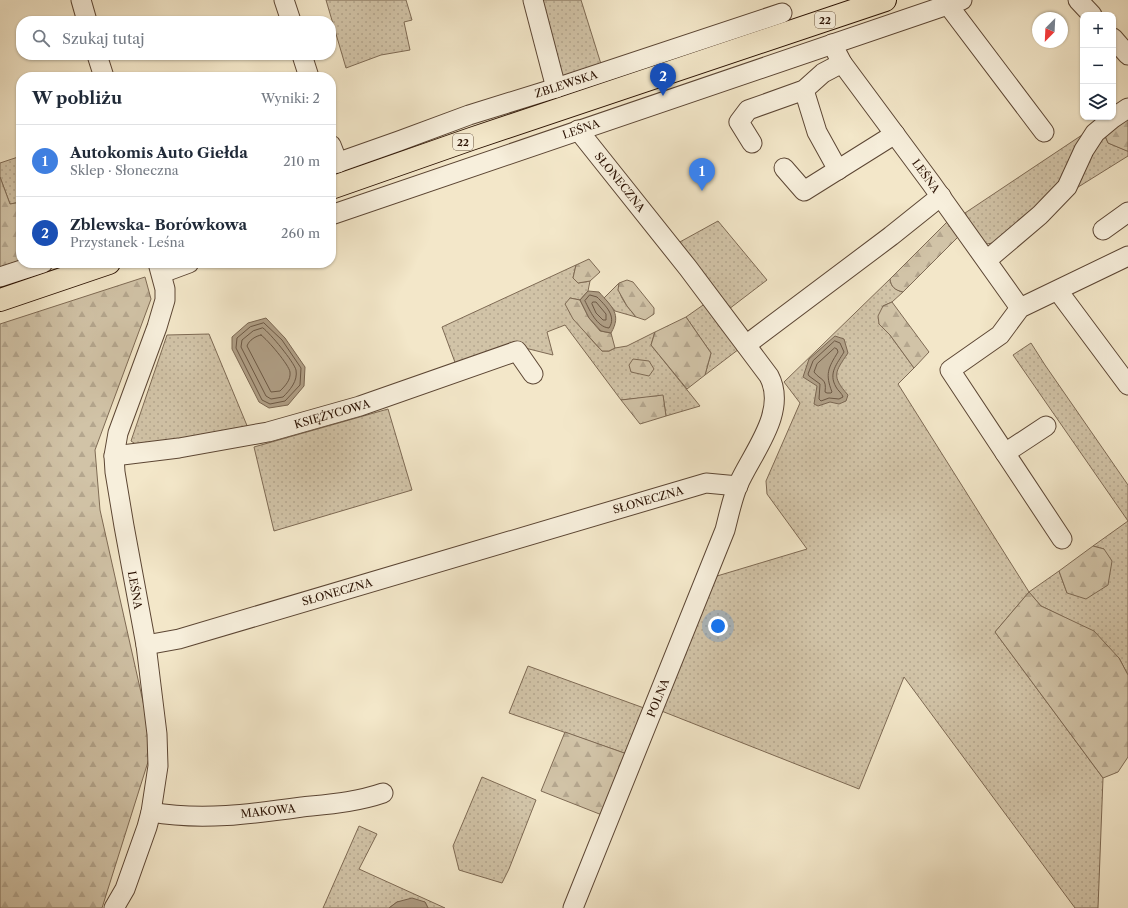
<!DOCTYPE html>
<html lang="pl">
<head>
<meta charset="utf-8">
<style>
  :root { --surface:#fff; --page:#f6f6f7; --text:#1f2937; --muted:#747a83; --line:#e0e1e3; --accent:#8f2418 }
  body { margin:0; font-family:"Libre Caslon Text",serif; background:var(--page); color:var(--text) }
  .controls { position:absolute; right:12px; top:12px; display:grid; overflow:hidden; border-radius:8px; box-shadow:0 1px 3px #0004 }
  .controls button { width:36px; height:36px; display:grid; place-items:center; padding:0; border:0; border-bottom:1px solid var(--line); background:var(--surface); color:var(--text); font:20px sans-serif }
  .compass { position:absolute; left:1032px; top:12px; width:36px; height:36px; border-radius:50%; background:var(--surface); box-shadow:0 1px 3px #0004; rotate:204deg }
  .you { position:absolute; left:718px; top:626px; width:14px; height:14px; margin:-10px; border:3px solid #fff; border-radius:50%; background:#1a73e8; box-shadow:0 0 0 6px #1a73e833 }
  .badge { display:grid; place-items:center; width:26px; height:26px; border-radius:50%; background:var(--accent); color:#fff; font-size:13px; font-weight:700 }
  .pin { position:absolute; translate:-50% -33px; filter:drop-shadow(0 1px 2px #0008) }
  .pin::after { content:''; position:absolute; top:21px; width:14px; height:12px; background:inherit; clip-path:polygon(0 0,100% 0,50% 100%) }
  .list { margin:0; padding:0; list-style:none }
  h2 { display:flex; justify-content:space-between; align-items:center; height:52px; margin:0; padding:0 16px; font-size:17px }
  h2 small { font-size:13px; font-weight:400; color:var(--muted) }
  .list li { display:grid; grid-template-columns:26px 1fr auto; gap:12px; align-items:center; box-sizing:border-box; height:72px; padding:0 16px; border-top:1px solid var(--line) }
  .list b { display:block; font-size:15px; white-space:nowrap }
  .list p { margin:0; font-size:13px; white-space:nowrap; color:var(--muted) }
  .list em { font-size:13px; font-style:normal; color:var(--muted) }
  .icon { flex:none; width:22px; height:22px; fill:none; stroke:currentColor; stroke-width:2; stroke-linecap:round; stroke-linejoin:round }
  .map { position:relative; flex:none; width:1128px; height:908px; overflow:hidden }
  .search { position:absolute; background:var(--surface); box-shadow:0 1px 3px #0004; left:16px; top:16px; width:320px; height:44px; display:flex; align-items:center; gap:10px; box-sizing:border-box; padding:0 14px; border-radius:16px; color:var(--muted); font-size:15px }
  .panel { position:absolute; background:var(--surface); box-shadow:0 1px 3px #0004; left:16px; top:72px; width:320px; height:196px; border-radius:16px }
  .map>svg:first-child { display:block }
  .grass { fill:url(#grass-dots); stroke:#7e6a54 }
  .forest { fill:url(#forest-firs); stroke:#7e6a54 }
  .water { fill:#af9e85; stroke:#7a6651 }
  .lines { fill:none; stroke-linecap:round; stroke-linejoin:round }
  .shore { stroke:#6c5844; stroke-width:1 }
  .minor-casing { stroke:#5c4634; stroke-width:21 }
  .major-casing { stroke:#2a1102; stroke-width:24 }
  .minor { stroke:#f7efdc; stroke-width:19 }
  .major { stroke:#f3e7c9; stroke-width:22 }
  .labels { text-anchor:middle; stroke-width:3.5; stroke-linejoin:round; paint-order:stroke }
  .shield { fill:#f7efdc; stroke:#685443; stroke-width:1 }
  .shield-label { font-size:10px; font-weight:bold; fill:#2a1102 }
  .street-label { font-size:11px; fill:#2a1102; stroke:#f7efdc }
</style>
</head>
<body>
<div class="map">
<svg width="1128" height="908" viewBox="0 0 1128 908">
  <defs>
    <pattern id="grass-dots" width="8" height="8" patternUnits="userSpaceOnUse"><rect width="8" height="8" fill="#d1c3a7"/><path d="M2 2h.1M6 6h.1" fill="none" stroke="#b4a68e" stroke-width="1.8" stroke-linecap="round"/></pattern>
    <pattern id="forest-firs" width="22" height="20" patternUnits="userSpaceOnUse"><rect width="22" height="20" fill="#d1c3a7"/><path d="M5 1l3.5 6h-7zM16 11l3.5 6h-7z" fill="#b4a68e"/></pattern>
  </defs>
  <rect width="100%" height="100%" fill="#f3e7c9"/>
  <filter id="stains"><feTurbulence type="fractalNoise" baseFrequency=".005" numOctaves="4"/><feColorMatrix values="0 0 0 0 .2 0 0 0 0 .09 0 0 0 0 .02 0 0 0 .5 -.17"/></filter>
  <radialGradient id="worn" r=".72"><stop offset=".6" stop-color="#630" stop-opacity="0"/><stop offset="1" stop-color="#630" stop-opacity=".3"/></radialGradient>
  <!-- grass -->
  <g class="grass">
    <path d="M326,0H406L412,20L404,22L410,50L381,55L346,68Z"/>
    <path d="M537,0H581L601,64L561,77Z"/>
    <path d="M1085,133H1104L1108,143L1128,151V156L1075,189L1000,242L986,244L972,229L965,213Z"/>
    <path d="M21,156V202L10,204L0,177V163Z"/>
    <path d="M718,221L767,280L729,309L678,243Z"/>
    <path d="M576,265L573,278L578,283L590,281L588,291L580,300L570,298L588,336L602,351H609L615,348L627,346L655,332L651,345L700,406L666,416L663,396L621,400L565,325L547,332L553,355L513,345L456,365L442,327Z"/>
    <path d="M890,279C891,287 895,290 903,292L892,302L883,306L879,324L890,335L914,368L898,384L1029,592L1059,571L1067,593L1104,549L1093,546L1128,521L1013,355L1031,343L1045,365L1128,485V675L1119,658L1062,616L1041,606L1029,592L995,632L1103,778L1098,908H1075L904,677L859,789L659,710L717,576L807,549L767,494L766,481L800,403L784,382Z"/>
    <path d="M619,283C617,296 628,307 636,317L615,311L604,298Z"/>
    <path d="M706,303L739,349L705,375L711,353L686,317Z"/>
    <path d="M209,334L248,428L137,445L131,441L167,335Z"/>
    <path d="M388,409L412,490L274,531L254,447Z"/>
    <path d="M528,666L644,708L627,754L509,713Z"/>
    <path d="M482,777L536,800L509,869L502,883L459,870L453,846Z"/>
    <path d="M359,826L377,834L359,869L445,908H428L425,902H397L389,908H323Z"/>
  </g>
  <!-- forest -->
  <g class="forest">
    <path d="M1128,115V151H1127L1108,143L1104,133Z"/>
    <path d="M0,177L10,204L21,202V260L0,267Z"/>
    <path d="M947,222L958,237L903,292C895,290 891,287 890,279Z"/>
    <path d="M589,259L600,272L590,281L578,283L573,278L576,265Z"/>
    <path d="M145,277L151,299L95,450L100,510L153,746L102,908H0V324Z"/>
    <path d="M627,280L633,282L654,308V314L645,320L636,317L627,306L618,290L619,283Z"/>
    <path d="M570,298L580,300L589,318L600,331L611,333L615,348L609,351H602L573,319L565,304Z"/>
    <path d="M892,302L929,352L914,368L890,335L879,324L878,316L883,306Z"/>
    <path d="M686,317L711,353L705,375L687,389L651,345L655,332Z"/>
    <path d="M633,359L649,361L654,369L649,376L631,372L629,365Z"/>
    <path d="M663,395L666,416L640,424L621,400Z"/>
    <path d="M1093,546L1104,549L1112,561L1108,585L1086,599L1067,593L1059,571Z"/>
    <path d="M1029,592L1041,606L1094,631L1119,658L1128,675V757L1118,772L1103,778L995,632Z"/>
    <path d="M565,732L627,754L602,815L541,791Z"/>
  </g>
  <!-- water -->
  <g class="water">
    <path d="M588,291L599,292C612,307 622,314 611,333L601,331L589,318L580,300Z"/>
    <path d="M266,318L285,338L305,367L304,386L288,405L269,408L259,402L232,349V337L248,323Z"/>
    <path d="M835,336L844,339L848,353C835,372 831,376 848,395L846,401L839,404L830,402L818,406L814,404L817,386L803,377L809,359Z"/>
    <path d="M412,898L425,902L428,908H389L397,902Z"/>
  </g>
  <g class="lines">
    <!-- shore -->
    <g class="shore">
      <path d="M590,295L597,297C605,305 617,316 609,328C597,327 590,311 585,301Z"/>
      <path d="M593,302H596L606,314V320H603L596,313L592,304Z"/>
      <path d="M264,323L282,340L301,368L300,385L285,401L270,404L262,400L236,348L237,338L250,327Z"/>
      <path d="M263,328C270,333 294,362 296,370C298,381 290,390 283,397L271,399L266,396L241,347L242,340L253,331Z"/>
      <path d="M261,335C268,340 289,365 290,372C291,380 285,386 280,391L271,392L247,346C249,340 256,336 261,335Z"/>
      <path d="M835,341L840,343L844,352C837,364 828,373 836,387C838,391 842,393 843,397L839,399L829,398L821,401L819,399L820,384L809,376L808,374L813,361Z"/>
      <path d="M835,348L837,349L838,352C828,368 825,374 832,392L831,393H827L825,392C827,378 821,381 814,372L817,364Z"/>
    </g>
    <!-- minor casing -->
    <g class="minor-casing">
      <g id="minor">
        <path d="M81,0L87,21"/>
        <path d="M284,0L291,21"/>
        <path d="M533,0L556,88"/>
        <path d="M1078,0L1092,15"/>
        <path d="M948,5L1044,132"/>
        <path d="M1113,38L1128,55"/>
        <path d="M832,44L842,63L931,183L1020,308"/>
        <path d="M97,55L104,77"/>
        <path d="M302,55L309,77"/>
        <path d="M804,90L817,132L838,170"/>
        <path d="M752,143L739,122L748,110L804,90L823,73L842,63"/>
        <path d="M331,145L338,163"/>
        <path d="M331,165L399,141L469,115L556,88L782,13"/>
        <path d="M784,168L804,191L895,134"/>
        <path d="M331,215L962,0"/>
        <path d="M1103,230L1128,212"/>
        <path d="M987,260L1040,215L1067,187L1084,150L1095,133L1113,118L1128,108"/>
        <path d="M162,273L189,263"/>
        <path d="M0,277L43,263"/>
        <path d="M1058,291L1128,385"/>
        <path d="M746,345L891,236L941,196"/>
        <path d="M1005,453L1046,426"/>
        <path d="M114,456L179,448L268,432L360,406L517,351L533,374"/>
        <path d="M1062,539L950,370L1000,335L1020,308L1128,256"/>
        <path d="M146,645L179,639L706,483L738,486"/>
        <path d="M151,812C201,821 252,814 302,807C330,804 357,802 383,793"/>
        <path d="M114,908L125,889L147,827L151,812L158,766L157,734L146,645L124,526L115,472L114,456L118,433L157,327L165,300V289L158,263"/>
        <path d="M573,908L725,530C729,515 732,499 738,485C752,453 788,412 769,376L688,268L578,130"/>
      </g>
    </g>
    <!-- major casing -->
    <g class="major-casing">
      <g id="major">
        <path d="M331,188L471,139L885,0"/>
        <path d="M0,300L109,263"/>
      </g>
    </g>
    <!-- minor -->
    <use href="#minor" class="minor"/>
    <!-- major -->
    <use href="#major" class="major"/>
  </g>
  <g class="labels">
    <!-- shield labels -->
    <g class="shield">
      <rect x="815" y="12" width="20" height="16" rx="3"/>
      <rect x="453" y="134" width="20" height="16" rx="3"/>
    </g>
    <g class="shield-label">
      <text x="825" y="24">22</text>
      <text x="463" y="146">22</text>
    </g>
    <!-- street labels -->
    <g class="street-label">
      <text transform="translate(566 84) rotate(-18)" y="4">ZBLEWSKA</text>
      <text transform="translate(581 129) rotate(-19)" y="4">LEŚNA</text>
      <text transform="translate(926 176) rotate(54)" y="4">LEŚNA</text>
      <text transform="translate(620 182) rotate(51)" y="4">SŁONECZNA</text>
      <text transform="translate(332 414) rotate(-16)" y="4">KSIĘŻYCOWA</text>
      <text transform="translate(648 500) rotate(-16)" y="4">SŁONECZNA</text>
      <text transform="translate(135 590) rotate(80)" y="4">LEŚNA</text>
      <text transform="translate(337 592) rotate(-16)" y="4">SŁONECZNA</text>
      <text transform="translate(658 698) rotate(-68)" y="4">POLNA</text>
      <text transform="translate(268 811) rotate(-6)" y="4">MAKOWA</text>
    </g>
  </g>
  <rect width="100%" height="100%" filter="url(#stains)"/>
  <rect width="100%" height="100%" fill="url(#worn)"/>
</svg>
<div class="controls">
<button>+</button>
<button>−</button>
<button><svg class="icon" aria-label="layers" viewBox="0 0 24 24"><path d="M12 4l9 5-9 5-9-5zM3 14l9 5 9-5"/></svg></button>
</div>
<svg class="compass" viewBox="-18 -18 36 36"><path d="M0-13l5 13h-10z" fill="#e53935"/><path d="M0 13l5-13h-10z" fill="#747a83"/></svg>
<div class="you"></div>
<div class="pin badge" style="left:702px;top:191px;background:#3f7fe0">1</div>
<div class="pin badge" style="left:663px;top:96px;background:#1a4fb4">2</div>
<div class="search"><svg class="icon" aria-label="search" viewBox="0 0 24 24"><circle cx="10" cy="10" r="6"/><path d="M15 15l6 6"/></svg>Szukaj tutaj</div>
<section class="panel">
<h2>W pobliżu<small>Wyniki: 2</small></h2>
<ul class="list">
<li><span class="badge" style="background:#3f7fe0">1</span><div><b>Autokomis Auto Giełda</b><p>Sklep · Słoneczna</p></div><em>210 m</em></li>
<li><span class="badge" style="background:#1a4fb4">2</span><div><b>Zblewska- Borówkowa</b><p>Przystanek · Leśna</p></div><em>260 m</em></li>
</ul>
</section>
</div>
</body>
</html>
